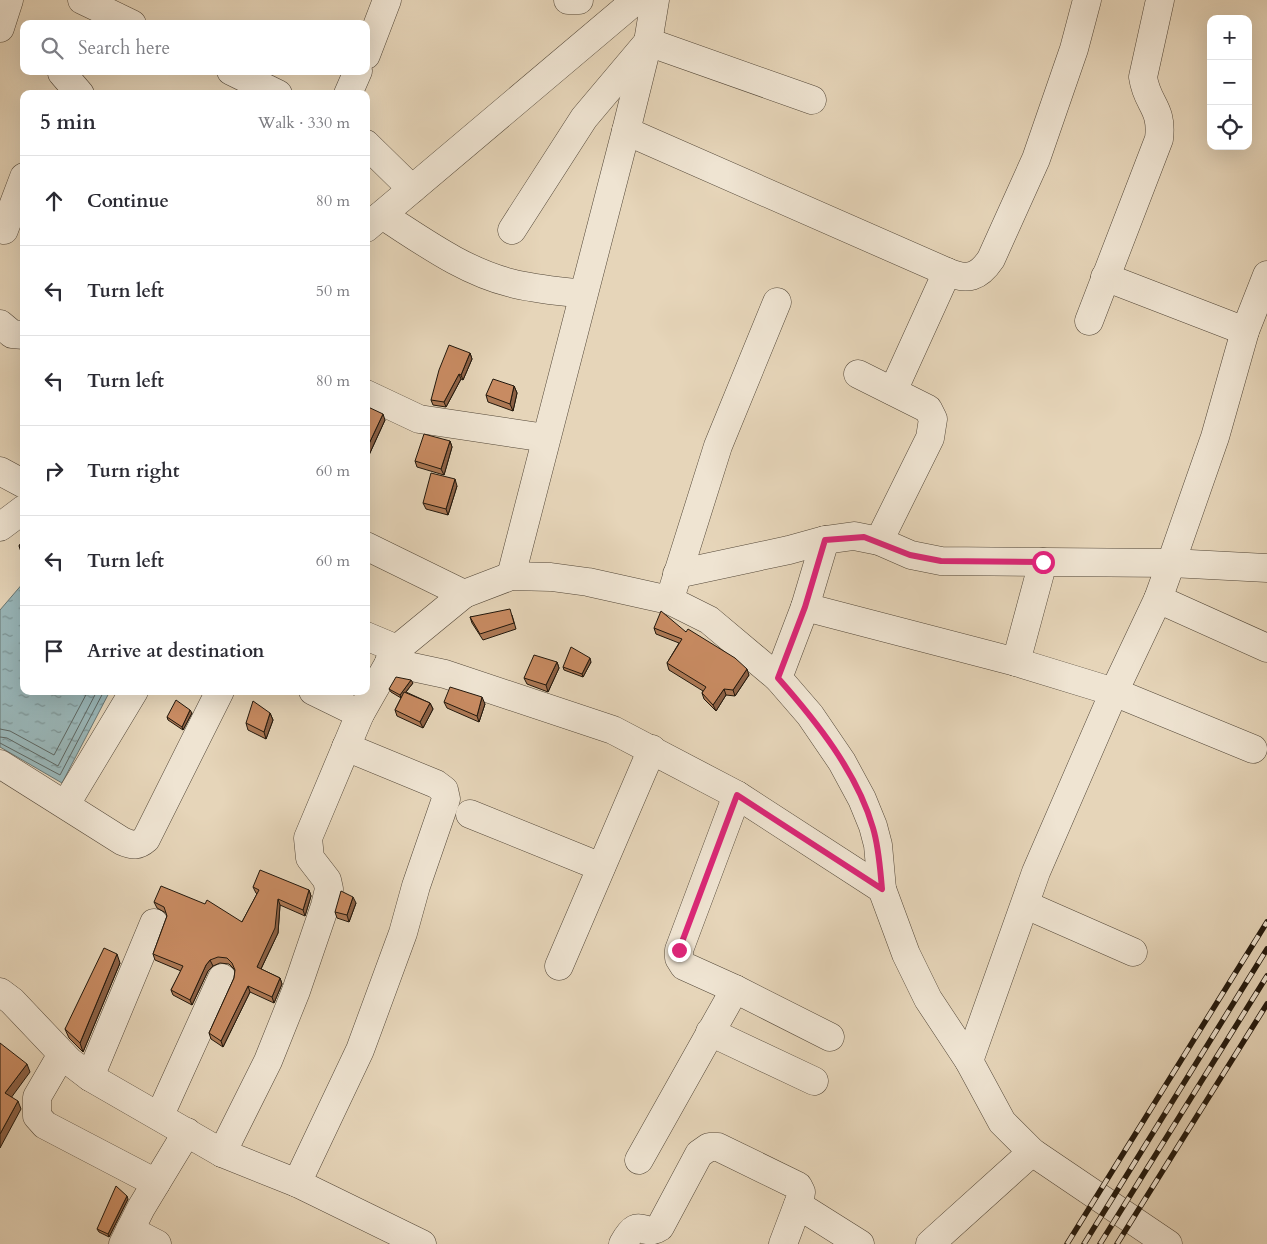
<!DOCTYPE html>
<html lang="en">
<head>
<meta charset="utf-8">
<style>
  :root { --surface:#fff; --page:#f7f7f7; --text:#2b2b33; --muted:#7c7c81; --line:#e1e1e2 }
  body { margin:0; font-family:Cardo,serif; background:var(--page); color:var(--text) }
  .controls { position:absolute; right:15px; top:15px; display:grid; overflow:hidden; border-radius:10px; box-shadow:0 5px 20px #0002 }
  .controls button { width:45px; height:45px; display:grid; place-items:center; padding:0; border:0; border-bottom:1px solid var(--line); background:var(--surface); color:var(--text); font:25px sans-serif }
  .stop { position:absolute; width:15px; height:15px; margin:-11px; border:4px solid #db2777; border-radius:50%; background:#fff }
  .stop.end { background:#db2777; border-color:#fff; box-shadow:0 1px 5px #0008 }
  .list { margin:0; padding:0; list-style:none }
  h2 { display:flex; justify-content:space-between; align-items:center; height:65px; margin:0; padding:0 20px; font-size:21px }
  h2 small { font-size:16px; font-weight:400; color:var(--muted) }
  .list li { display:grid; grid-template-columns:32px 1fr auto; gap:15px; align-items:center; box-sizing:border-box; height:90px; padding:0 20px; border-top:1px solid var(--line) }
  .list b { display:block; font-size:19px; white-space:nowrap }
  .list em { font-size:16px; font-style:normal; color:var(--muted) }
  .icon { flex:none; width:28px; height:28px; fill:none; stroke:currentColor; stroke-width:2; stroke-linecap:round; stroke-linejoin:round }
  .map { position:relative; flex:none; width:1267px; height:1244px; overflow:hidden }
  .search { position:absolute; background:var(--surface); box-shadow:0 5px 20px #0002; left:20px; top:20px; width:350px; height:55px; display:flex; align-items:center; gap:12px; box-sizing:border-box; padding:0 18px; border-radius:10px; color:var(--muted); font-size:19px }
  .panel { position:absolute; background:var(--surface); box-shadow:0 5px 20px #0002; left:20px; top:90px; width:350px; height:605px; border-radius:10px }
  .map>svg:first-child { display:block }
  .water { fill:url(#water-ripples); stroke:#697673 }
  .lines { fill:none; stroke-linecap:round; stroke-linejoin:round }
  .shore { stroke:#5d6662; stroke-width:1 }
  .minor-casing { stroke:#524637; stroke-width:29 }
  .minor { stroke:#efe4d2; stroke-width:28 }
  .rail-casing { stroke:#21170c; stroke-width:5.5 }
  .rail { stroke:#efe4d2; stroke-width:4; stroke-dasharray:11; stroke-linecap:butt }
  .wall { fill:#ac7854; stroke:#21170c }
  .shaded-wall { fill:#8c6145; stroke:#21170c }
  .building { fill:#c88b62; stroke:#21170c }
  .route { stroke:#db2777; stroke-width:6 }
</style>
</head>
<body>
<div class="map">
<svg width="1267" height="1244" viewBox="0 0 1267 1244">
  <defs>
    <pattern id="water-ripples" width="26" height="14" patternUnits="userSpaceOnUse" patternTransform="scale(1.25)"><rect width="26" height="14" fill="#99b6b8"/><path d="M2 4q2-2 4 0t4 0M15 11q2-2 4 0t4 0" fill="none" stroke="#7c9394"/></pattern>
  </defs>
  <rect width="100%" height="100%" fill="#e6d5b9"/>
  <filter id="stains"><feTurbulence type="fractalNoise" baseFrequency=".004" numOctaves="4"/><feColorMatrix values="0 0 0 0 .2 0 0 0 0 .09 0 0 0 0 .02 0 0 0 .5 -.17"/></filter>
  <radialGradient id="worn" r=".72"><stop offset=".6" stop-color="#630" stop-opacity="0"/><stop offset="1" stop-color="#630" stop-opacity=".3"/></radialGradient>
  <!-- water -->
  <path class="water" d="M24,582V691H110L62,783L0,747V610Z"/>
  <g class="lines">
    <!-- shore -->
    <g class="shore">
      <path d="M0,729L10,731L54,755L88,691"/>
      <path d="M0,737L7,738L58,766L97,691"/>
      <path d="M0,743L60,775L104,691"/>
    </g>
    <!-- minor casing -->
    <g class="minor-casing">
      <g id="minor">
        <path d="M82,0L132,24"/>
        <path d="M568,0H579"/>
        <path d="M0,28L9,0"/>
        <path d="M366,55L387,0"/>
        <path d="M231,71L278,94"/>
        <path d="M62,73L80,94"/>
        <path d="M348,94L358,71"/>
        <path d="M626,131L947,272C968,281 979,277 991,259L1036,159L1074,49L1087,0"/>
        <path d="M366,144L412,189"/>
        <path d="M382,215C423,241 463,271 511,283C534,289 559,291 583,294"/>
        <path d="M366,228L636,0"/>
        <path d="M4,230L24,177"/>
        <path d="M512,230L584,118L648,42L812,100"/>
        <path d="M1105,277L1245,331"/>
        <path d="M1089,321L1159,139C1163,107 1147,105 1143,77L1160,0"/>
        <path d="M0,324L12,334L24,335"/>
        <path d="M858,374L928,409L933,419L930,438L879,541"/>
        <path d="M893,391L947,272"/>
        <path d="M366,394L419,419L546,438"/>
        <path d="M0,471L24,484"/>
        <path d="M0,527L24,509"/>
        <path d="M366,546L464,594"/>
        <path d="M677,574L789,550L825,540L854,536L879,541L911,555L941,561L1171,563L1267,568"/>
        <path d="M511,576L626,131L648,42L655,0"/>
        <path d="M673,589L718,446L777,302"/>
        <path d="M1158,599L1267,648"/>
        <path d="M805,607L1016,662L1114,692L1253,749"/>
        <path d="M366,636L397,649L464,594L511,576L551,577L588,582L669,600L709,620L778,678L810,715L842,762L862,799L873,826L878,845L882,889L906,954L928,999L969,1061L1002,1122L1032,1152L1168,1244"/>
        <path d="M389,662L445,674L613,730L737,795L882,889"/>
        <path d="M1016,662L1043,562"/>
        <path d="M778,678L805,607L825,540"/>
        <path d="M313,691L360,714"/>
        <path d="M0,764L122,841C133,846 138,846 146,839L220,691"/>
        <path d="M66,804L134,691"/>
        <path d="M470,814L601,867"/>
        <path d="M1026,905L1133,952"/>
        <path d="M559,966L652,749"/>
        <path d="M735,989L830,1037"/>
        <path d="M0,992L12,1001L69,1061L90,1077L222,1153L297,1183L422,1244"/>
        <path d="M710,1032L814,1081"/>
        <path d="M62,1054L37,1097V1116L45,1125L156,1183"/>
        <path d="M969,1061L1036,872L1114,692L1158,599L1171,563L1215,437L1245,331L1267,275"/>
        <path d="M90,1077L154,923"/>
        <path d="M160,1115L222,978"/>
        <path d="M222,1153L268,1061L296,991L325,906L329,889L327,880L310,858L308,838L360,714L397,649"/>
        <path d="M639,1160L735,989L684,966L679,958V950L737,795"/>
        <path d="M297,1183L360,1050L403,933L416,886L446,799L444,790L436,784L346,747"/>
        <path d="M798,1205L860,1244"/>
        <path d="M130,1230L157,1244"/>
        <path d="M123,1244L141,1208L187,1132"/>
        <path d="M623,1244C640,1213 642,1239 660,1227L699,1154L709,1147H718L798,1186L801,1192L800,1199L783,1244"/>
        <path d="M930,1244L1032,1152"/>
      </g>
    </g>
    <!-- minor -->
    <use href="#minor" class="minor"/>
    <!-- rail casing -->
    <g class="rail-casing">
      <g id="rail">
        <path d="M1067,1244L1267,922"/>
        <path d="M1084,1244L1267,949"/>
        <path d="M1100,1244L1267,976"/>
        <path d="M1117,1244L1267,1004"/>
      </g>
    </g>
    <!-- rail -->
    <use href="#rail" class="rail"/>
  </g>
  <!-- wall -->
  <g class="wall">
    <path d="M470,353L472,359L463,380L461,379L446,407L433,405L431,400Z"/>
    <path d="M514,386L517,393L513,411L488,402L486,395Z"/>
    <path d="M366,406L385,420L369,455L366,454Z"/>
    <path d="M450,441L452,447L444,475L417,467L415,461Z"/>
    <path d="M457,486L448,515L426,509L423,503Z"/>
    <path d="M24,538V553L21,552L19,546Z"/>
    <path d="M512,615L516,629L483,640L472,623L470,617Z"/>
    <path d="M654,628L686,632L749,675L735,696L726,695L716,711L704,699L702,693L703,691L669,670L667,663L679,643L656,634Z"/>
    <path d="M557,662L559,668L548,692L527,684L524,678Z"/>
    <path d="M591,662L583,677L564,670L563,667Z"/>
    <path d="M413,683L406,692L430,703L433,709L423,728L397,716L395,710L401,698L391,692L389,689Z"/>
    <path d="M444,702L485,704L479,722L447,708Z"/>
    <path d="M192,713L183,730L168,720L167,717Z"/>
    <path d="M270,713L273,720L266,739L248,730L246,723Z"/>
    <path d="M253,887L309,890L311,896L305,916L280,905L278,933L261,969L280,978L282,984L274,1003L250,992L223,1047L211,1039L209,1033L234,978L235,971L234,969L229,964L220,963L213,966L208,971L192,1005L173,995L171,990L181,971L155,960L153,954L167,916L166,913L157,908L154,902L242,922L257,894L256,893Z"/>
    <path d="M356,903L349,922L337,918L335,912Z"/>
    <path d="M120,963L83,1052L69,1038L65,1029Z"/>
    <path d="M128,1199L109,1237L99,1232L97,1229Z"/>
  </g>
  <!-- shaded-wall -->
  <g class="shaded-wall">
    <path d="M470,353L472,359L463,380L461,375Z"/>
    <path d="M459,374L461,379L446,407L444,402Z"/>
    <path d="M514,386L517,393L513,411L510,404Z"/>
    <path d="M383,414L385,420L369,455L367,448Z"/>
    <path d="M450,441L452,447L444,475L441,469Z"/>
    <path d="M455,479L457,486L448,515L446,509Z"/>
    <path d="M590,658L591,662L583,677L582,674Z"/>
    <path d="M557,662L559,668L548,692L546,685Z"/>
    <path d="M747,669L749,675L735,696L733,690Z"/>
    <path d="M411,680L413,683L401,698L400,695Z"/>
    <path d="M724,689L726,695L716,711L713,705Z"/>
    <path d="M482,697L485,704L479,722L477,716Z"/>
    <path d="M430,703L433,709L423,728L420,722Z"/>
    <path d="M190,710L192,713L183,730L182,727Z"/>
    <path d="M270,713L273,720L266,739L264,732Z"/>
    <path d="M309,890L311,896L305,916L303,910Z"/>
    <path d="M353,897L356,903L349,922L347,915Z"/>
    <path d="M278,899L280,905L278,933L259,973L257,967Z"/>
    <path d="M117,954L120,963L83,1052L80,1043Z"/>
    <path d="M210,960L213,966L208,971L192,1005L190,1000L206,965Z"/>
    <path d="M280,978L282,984L274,1003L272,997Z"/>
    <path d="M248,986L250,992L223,1047L221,1041Z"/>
    <path d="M27,1064L30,1072L8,1102L5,1093Z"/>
    <path d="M18,1101L21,1109L0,1148V1134Z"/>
    <path d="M127,1196L128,1199L109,1237L108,1234Z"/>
  </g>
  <!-- building -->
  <g class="building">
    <path d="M449,345L470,353L461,375L459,374L444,402L431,400L439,370Z"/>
    <path d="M493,379L514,386L510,404L486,395Z"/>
    <path d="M366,406L383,414L367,448H366Z"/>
    <path d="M424,434L450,441L441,469L415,461Z"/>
    <path d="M431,473L455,479L446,509L423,503Z"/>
    <path d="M24,538V547L19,546Z"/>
    <path d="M510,609L514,623L480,634L470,617Z"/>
    <path d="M661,611L686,632L688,629L735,658L747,669L733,690L724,689L713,705L702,693L706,687L667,663L682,639L654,628Z"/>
    <path d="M571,647L590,658L582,674L563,667Z"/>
    <path d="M534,655L557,662L546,685L524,678Z"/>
    <path d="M396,677L411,680L400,695L389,689Z"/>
    <path d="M450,687L482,697L477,716L444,702Z"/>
    <path d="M404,692L430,703L420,722L395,710Z"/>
    <path d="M176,700L190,710L182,727L167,717Z"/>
    <path d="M253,701L270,713L264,732L246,723Z"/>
    <path d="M260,870L309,890L303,910L278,899L275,928L257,967L280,978L272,997L248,986L221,1041L209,1033L234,978L235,970L232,963L227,958L218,957L210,960L206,965L190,1000L171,990L183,966L153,954L167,916L164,907L154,902L161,886L205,904L207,900L242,922L259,890L253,887Z"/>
    <path d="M341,891L353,897L347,915L335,912Z"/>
    <path d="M104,948L117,954L80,1043L65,1029Z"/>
    <path d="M0,1043L27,1064L5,1093L18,1101L0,1134Z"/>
    <path d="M116,1186L127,1196L108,1234L97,1229Z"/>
  </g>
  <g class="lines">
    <!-- route -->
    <path class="route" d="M679,950L737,795L882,889C880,868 879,848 873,828C857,772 816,721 778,678L805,607L825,540L864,537L910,555L941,561L1043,562"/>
  </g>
  <rect width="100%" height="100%" filter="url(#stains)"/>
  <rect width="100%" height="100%" fill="url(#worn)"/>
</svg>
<div class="controls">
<button>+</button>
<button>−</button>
<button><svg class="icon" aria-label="locate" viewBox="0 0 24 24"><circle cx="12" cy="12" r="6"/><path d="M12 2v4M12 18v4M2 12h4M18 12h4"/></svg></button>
</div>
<div class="stop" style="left:1043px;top:562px"></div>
<div class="stop end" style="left:679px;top:950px"></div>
<div class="search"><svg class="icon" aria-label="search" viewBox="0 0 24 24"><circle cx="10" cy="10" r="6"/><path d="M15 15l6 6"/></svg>Search here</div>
<section class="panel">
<h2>5 min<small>Walk · 330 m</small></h2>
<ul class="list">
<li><svg class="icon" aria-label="ahead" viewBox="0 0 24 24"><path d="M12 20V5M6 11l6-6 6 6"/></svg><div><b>Continue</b></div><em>80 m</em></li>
<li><svg class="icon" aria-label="left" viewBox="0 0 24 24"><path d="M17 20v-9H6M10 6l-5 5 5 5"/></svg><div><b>Turn left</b></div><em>50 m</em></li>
<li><svg class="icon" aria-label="left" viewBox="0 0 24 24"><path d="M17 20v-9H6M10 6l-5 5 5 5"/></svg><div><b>Turn left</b></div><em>80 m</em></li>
<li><svg class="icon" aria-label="right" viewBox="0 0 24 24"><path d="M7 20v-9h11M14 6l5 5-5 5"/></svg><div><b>Turn right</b></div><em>60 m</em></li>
<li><svg class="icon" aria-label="left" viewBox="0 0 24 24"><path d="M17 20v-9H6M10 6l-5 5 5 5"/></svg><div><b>Turn left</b></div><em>60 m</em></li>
<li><svg class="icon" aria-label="arrive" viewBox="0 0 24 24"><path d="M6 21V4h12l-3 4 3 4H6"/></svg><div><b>Arrive at destination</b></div></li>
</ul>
</section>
</div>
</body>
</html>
